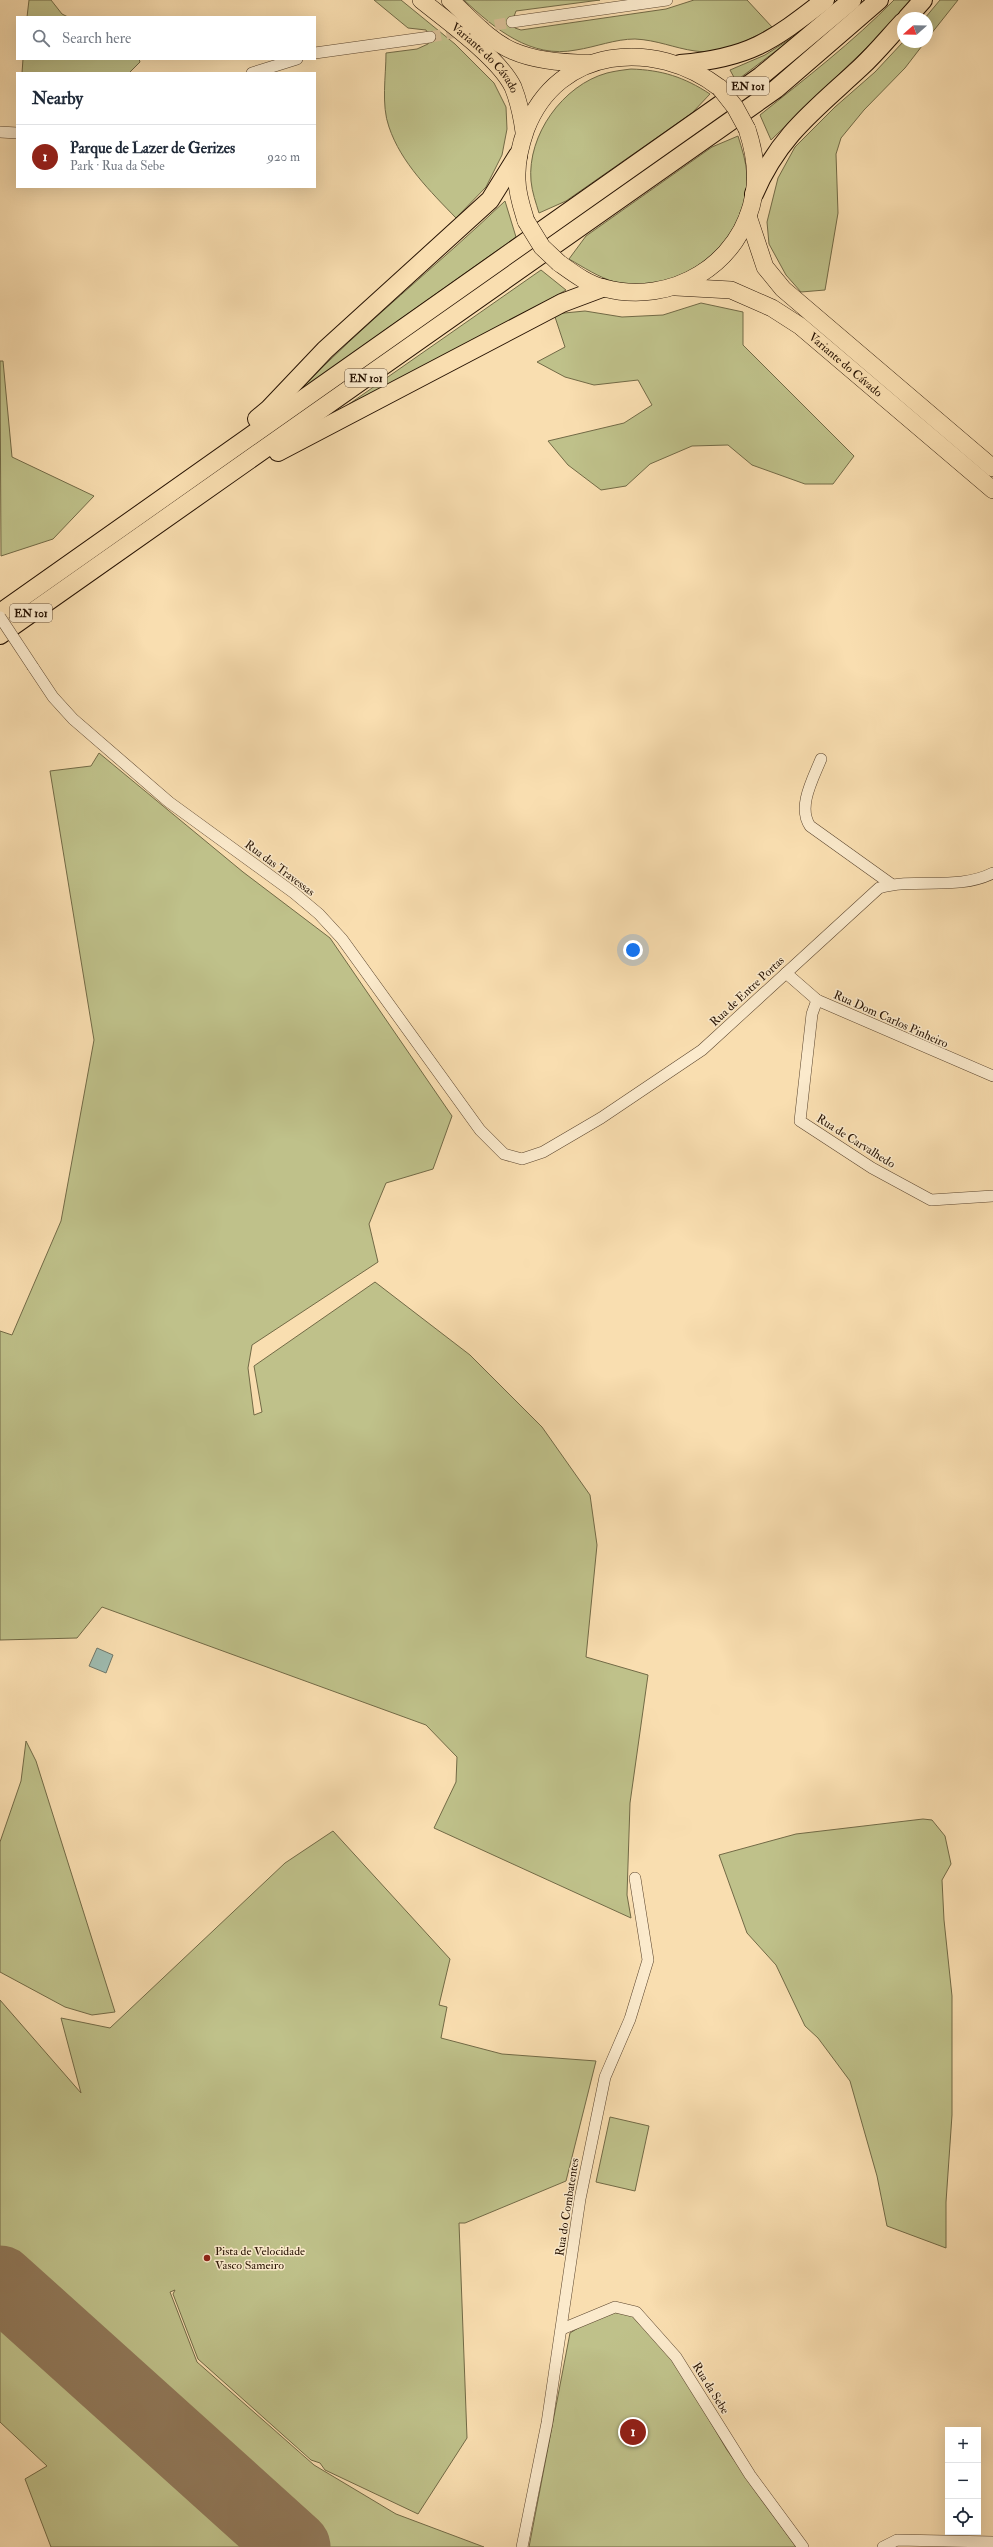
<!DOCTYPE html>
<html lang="en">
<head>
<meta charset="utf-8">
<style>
  :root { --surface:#fff; --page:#f2f2f3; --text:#1f2937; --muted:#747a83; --line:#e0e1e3; --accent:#8f2418 }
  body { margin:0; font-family:"IM FELL Double Pica",serif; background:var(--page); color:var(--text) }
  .controls { position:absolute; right:12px; bottom:12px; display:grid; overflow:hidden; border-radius:0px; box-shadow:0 4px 16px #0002 }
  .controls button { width:36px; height:36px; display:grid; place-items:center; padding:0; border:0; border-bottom:1px solid var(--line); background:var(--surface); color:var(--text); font:20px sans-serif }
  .compass { position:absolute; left:897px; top:12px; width:36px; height:36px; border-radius:50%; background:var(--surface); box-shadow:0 4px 16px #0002; rotate:250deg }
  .you { position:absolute; left:633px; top:950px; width:14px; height:14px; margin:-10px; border:3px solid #fff; border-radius:50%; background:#1a73e8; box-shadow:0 0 0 6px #1a73e833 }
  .badge { display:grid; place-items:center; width:26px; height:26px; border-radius:50%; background:var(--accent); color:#fff; font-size:13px; font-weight:700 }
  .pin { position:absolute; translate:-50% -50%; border:2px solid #fff; box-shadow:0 1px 4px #0006 }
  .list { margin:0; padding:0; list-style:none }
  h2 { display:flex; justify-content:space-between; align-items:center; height:52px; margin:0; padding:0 16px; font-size:17px }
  h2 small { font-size:13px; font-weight:400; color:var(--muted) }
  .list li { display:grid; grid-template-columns:26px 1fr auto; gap:12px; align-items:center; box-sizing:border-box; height:64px; padding:0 16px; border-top:1px solid var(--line) }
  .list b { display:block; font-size:15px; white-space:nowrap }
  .list p { margin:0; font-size:13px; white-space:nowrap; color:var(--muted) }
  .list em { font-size:13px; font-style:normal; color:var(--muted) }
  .icon { flex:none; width:22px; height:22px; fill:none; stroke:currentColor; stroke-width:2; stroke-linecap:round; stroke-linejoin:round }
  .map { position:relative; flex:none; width:993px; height:2547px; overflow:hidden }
  .search { position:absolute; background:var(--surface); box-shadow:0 4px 16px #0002; left:16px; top:16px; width:300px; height:44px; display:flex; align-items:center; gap:10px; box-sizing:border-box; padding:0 14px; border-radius:0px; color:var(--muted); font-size:15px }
  .panel { position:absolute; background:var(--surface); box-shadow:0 4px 16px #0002; left:16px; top:72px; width:300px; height:116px; border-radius:0px }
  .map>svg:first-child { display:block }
  .green { fill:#bfc18a; stroke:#726a46 }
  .water { fill:#9ebbb0; stroke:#6e776a }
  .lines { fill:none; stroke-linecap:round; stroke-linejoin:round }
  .runway { stroke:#907859; stroke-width:73 }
  .minor-tunnel { stroke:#d9bf96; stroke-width:11; stroke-dasharray:11 5.5; stroke-linecap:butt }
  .minor-casing { stroke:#5b452e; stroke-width:12 }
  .primary-casing { stroke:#261202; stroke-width:18 }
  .trunk-casing { stroke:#261202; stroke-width:20 }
  .minor { stroke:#fbeacc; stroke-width:11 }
  .primary { stroke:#f9deb0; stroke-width:17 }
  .trunk { stroke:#f9deb0; stroke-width:18 }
  .minor-bridge-casing { stroke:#5b452e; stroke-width:12; stroke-linecap:butt }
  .primary-bridge-casing { stroke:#261202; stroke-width:18; stroke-linecap:butt }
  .minor-bridge { stroke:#fbeacc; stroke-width:11 }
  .primary-bridge { stroke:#f9deb0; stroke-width:17 }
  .poi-dot { fill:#8f2418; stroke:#fbeacc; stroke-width:1.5 }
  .labels { text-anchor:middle; stroke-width:3; stroke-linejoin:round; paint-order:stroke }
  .shield { fill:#fbeacc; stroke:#66533f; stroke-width:1 }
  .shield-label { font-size:11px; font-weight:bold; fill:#261202 }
  .street-label { font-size:12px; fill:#261202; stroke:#fbeacc }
  .poi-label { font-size:12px; fill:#261202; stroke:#fbeacc; text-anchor:start }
</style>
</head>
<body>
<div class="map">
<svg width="993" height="2547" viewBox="0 0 993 2547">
  <rect width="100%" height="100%" fill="#f9deb0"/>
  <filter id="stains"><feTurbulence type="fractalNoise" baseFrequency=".005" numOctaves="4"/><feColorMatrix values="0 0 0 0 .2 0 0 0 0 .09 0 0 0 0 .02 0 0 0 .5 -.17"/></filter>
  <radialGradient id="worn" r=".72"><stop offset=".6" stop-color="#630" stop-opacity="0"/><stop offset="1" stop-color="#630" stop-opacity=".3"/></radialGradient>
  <!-- green -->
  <g class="green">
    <path d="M29,0H51L62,14L68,17H27Z"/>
    <path d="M374,0H401L455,44L494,83L506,107L507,129L502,155L486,187L456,218C431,192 401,163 389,127C381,105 386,76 386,53L417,49L428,44L430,37L426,30L408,28Z"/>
    <path d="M464,0H600L516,11L512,22L515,28L521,30L666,9L694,0H747L772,27C750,40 721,55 695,51C674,48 657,40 635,39C615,39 596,47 576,50C531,59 495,29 464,0Z"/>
    <path d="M894,0H911L889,26L771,140L760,115C806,78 853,42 894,0Z"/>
    <path d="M940,0H958L927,39L925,18Z"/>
    <path d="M801,32L736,81L730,70L765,55Z"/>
    <path d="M903,42H925L905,68L864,110L841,138L836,154L838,213L825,290L801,292L786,275L769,244L767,222L778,178L795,147L835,107L875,72Z"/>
    <path d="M23,59H139L140,62L129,73H22Z"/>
    <path d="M631,69C662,70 684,77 710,94L692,113L566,201L539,213C536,203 532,192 531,181C527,135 563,85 607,73C615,71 623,70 631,69Z"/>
    <path d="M738,136C742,149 746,161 747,175C749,242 680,297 615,282C600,278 583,267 569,259L586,236L712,147Z"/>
    <path d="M505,201L516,237L298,392C363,324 437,266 505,201Z"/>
    <path d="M541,270L566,290L458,351L322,423Z"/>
    <path d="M701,303L743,312V345L854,456L833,484H805L752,465L728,445L692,446L650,464L626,486L601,490L568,465L548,441L624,423L652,405L638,380L594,385L565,377L537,362L565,347L554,314L585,311L622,317L663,315Z"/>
    <path d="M0,361H3L12,457L94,496L53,539L1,556Z"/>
    <path d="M99,753L243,872L330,938L452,1116L433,1169L386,1183L369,1224L378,1262L252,1345L248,1368L254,1415L262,1412L254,1366L375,1282L470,1355L542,1427L590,1495L597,1545L586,1657L648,1675L630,1803L627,1895L631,1918L434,1828L456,1782L457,1757L426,1725L102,1607L77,1638L0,1640V1331L12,1335L61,1221L94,1040L50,771L91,766Z"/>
    <path d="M26,1741L36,1761L115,2012L92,2015L65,2007L0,1972V1842L21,1781Z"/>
    <path d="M923,1819L932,1820L945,1836L951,1864L942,1880L944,1920L952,1996V2115L946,2202V2248L887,2226L877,2176L850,2081L818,2038L805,2026L776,1965L747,1933L719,1855L796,1834Z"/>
    <path d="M333,1831L450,1959L439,2005L447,2007L441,2038L502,2054L596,2061L566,2181L465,2223H459L467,2438L418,2514L325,2470L320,2463L311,2460L198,2359L173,2294L175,2290L170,2292L197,2362L314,2465L396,2514L484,2547H323L0,2256V2000L81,2093L61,2018L110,2028L285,1863Z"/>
    <path d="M610,2117L649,2126L635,2191L596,2182Z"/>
    <path d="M0,2306L265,2547H51L25,2479L47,2466L0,2422Z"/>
    <path d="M606,2311L631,2315L668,2354L688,2384L727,2450L796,2547H529L570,2333Z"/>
  </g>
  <!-- water -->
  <path class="water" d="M97,1648L113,1655L106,1673L89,1666Z"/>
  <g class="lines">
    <!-- runway -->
    <path class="runway" d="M0,2282L294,2547"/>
    <!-- minor-tunnel -->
    <path class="minor-tunnel" d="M430,37L512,22"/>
    <!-- minor casing -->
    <g class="minor-casing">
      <g id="minor">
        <path d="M512,22L667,0"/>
        <path d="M315,53L430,37"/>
        <path d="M252,73L297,59"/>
        <path d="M0,132L17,133"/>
        <path d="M33,667L53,697L73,719L169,802L294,893L319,914L342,939L480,1130L504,1154L522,1159L543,1152L601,1118L702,1050L879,888C916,877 957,891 993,873"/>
        <path d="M821,759C813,779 797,807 810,826L891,884"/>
        <path d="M786,973L817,1000L993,1076"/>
        <path d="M817,1000L812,1014L800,1121L872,1168L931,1200L993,1196"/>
        <path d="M562,2329L615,2307L636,2312L676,2357L750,2475L803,2547"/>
        <path d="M522,2547L547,2423L580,2199L605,2077L630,2019L648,1960L635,1878"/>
        <path d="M883,2547L897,2540L993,2542"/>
      </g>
    </g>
    <!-- primary casing -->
    <g class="primary-casing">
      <g id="primary">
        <path id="s1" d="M421,0C447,21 499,58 513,87C519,102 522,117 524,132"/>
        <path d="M450,0C469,17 489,41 513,51C536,61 564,63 589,63"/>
        <path d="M748,216L765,267L783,289L993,468"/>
        <path d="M526,221C522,208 517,194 517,180C516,162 520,146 526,129C558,46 655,38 720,88"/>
        <path d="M559,263C573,273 587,284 604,288C671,306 742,265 754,194C758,172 754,150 747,129"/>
        <path id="s2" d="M676,287L731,290L772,308L800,326L993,490"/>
      </g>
    </g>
    <!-- trunk casing -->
    <g class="trunk-casing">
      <g id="trunk">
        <path d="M907,18L923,0"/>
        <path d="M680,64C749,58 771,42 825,0"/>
        <path d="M754,194C779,135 816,109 861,67C876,53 889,37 903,22"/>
        <path d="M257,419L269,409L325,350L490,200L518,155"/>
        <path d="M278,452L562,303L602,288"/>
        <path d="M0,613L761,76L852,0"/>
        <path d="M0,635L776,89L879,0"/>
      </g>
    </g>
    <!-- minor -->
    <use href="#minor" class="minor"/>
    <!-- primary -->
    <use href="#primary" class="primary"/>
    <!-- trunk -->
    <use href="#trunk" class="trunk"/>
    <!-- minor-bridge casing -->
    <g class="minor-bridge-casing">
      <path id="minor-bridge" d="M0,617L33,667"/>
    </g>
    <!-- primary-bridge casing -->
    <g class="primary-bridge-casing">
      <g id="primary-bridge">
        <path d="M720,88L735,107L747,129"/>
        <path d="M526,221L542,247L559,263"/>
      </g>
    </g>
    <!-- minor-bridge -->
    <use href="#minor-bridge" class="minor-bridge"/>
    <!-- primary-bridge -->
    <use href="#primary-bridge" class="primary-bridge"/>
  </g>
  <!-- markers -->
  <circle class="poi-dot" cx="207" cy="2258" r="4"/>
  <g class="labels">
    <!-- shield labels -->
    <g class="shield">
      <rect x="727" y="77" width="42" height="18" rx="3"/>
      <rect x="345" y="369" width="42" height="18" rx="3"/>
      <rect x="10" y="604" width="42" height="18" rx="3"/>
    </g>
    <g class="shield-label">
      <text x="748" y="90">EN 101</text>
      <text x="366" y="382">EN 101</text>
      <text x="31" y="617">EN 101</text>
    </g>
    <!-- street labels -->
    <g class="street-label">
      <text dy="4" stroke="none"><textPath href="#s1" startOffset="87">Variante do Cávado</textPath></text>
      <text dy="4" stroke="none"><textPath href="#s2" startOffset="193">Variante do Cávado</textPath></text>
      <text transform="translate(280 868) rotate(37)" y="4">Rua das Travessas</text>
      <text transform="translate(747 991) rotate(-43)" y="4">Rua de Entre Portas</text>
      <text transform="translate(891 1019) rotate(24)" y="4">Rua Dom Carlos Pinheiro</text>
      <text transform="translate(856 1141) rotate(32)" y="4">Rua de Carvalhedo</text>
      <text transform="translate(567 2207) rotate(-81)" y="4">Rua do Combatentes</text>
      <text transform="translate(711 2388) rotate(58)" y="4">Rua da Sebe</text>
    </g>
    <!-- poi labels -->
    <g class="poi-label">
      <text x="215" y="2255">Pista de Velocidade<tspan x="215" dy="14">Vasco Sameiro</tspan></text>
    </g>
  </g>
  <rect width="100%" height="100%" filter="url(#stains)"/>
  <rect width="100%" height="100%" fill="url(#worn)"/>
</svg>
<div class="controls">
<button>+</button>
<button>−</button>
<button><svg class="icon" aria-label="locate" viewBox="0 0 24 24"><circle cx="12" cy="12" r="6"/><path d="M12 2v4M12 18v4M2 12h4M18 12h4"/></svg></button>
</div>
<svg class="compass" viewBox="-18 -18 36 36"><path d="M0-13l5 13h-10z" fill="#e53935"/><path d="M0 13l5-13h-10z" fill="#747a83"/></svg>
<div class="you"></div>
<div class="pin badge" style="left:633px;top:2432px">1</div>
<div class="search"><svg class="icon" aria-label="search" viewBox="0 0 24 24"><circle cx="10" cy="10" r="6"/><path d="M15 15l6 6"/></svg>Search here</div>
<section class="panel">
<h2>Nearby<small></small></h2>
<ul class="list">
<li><span class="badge">1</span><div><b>Parque de Lazer de Gerizes</b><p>Park · Rua da Sebe</p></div><em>920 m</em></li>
</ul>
</section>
</div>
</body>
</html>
